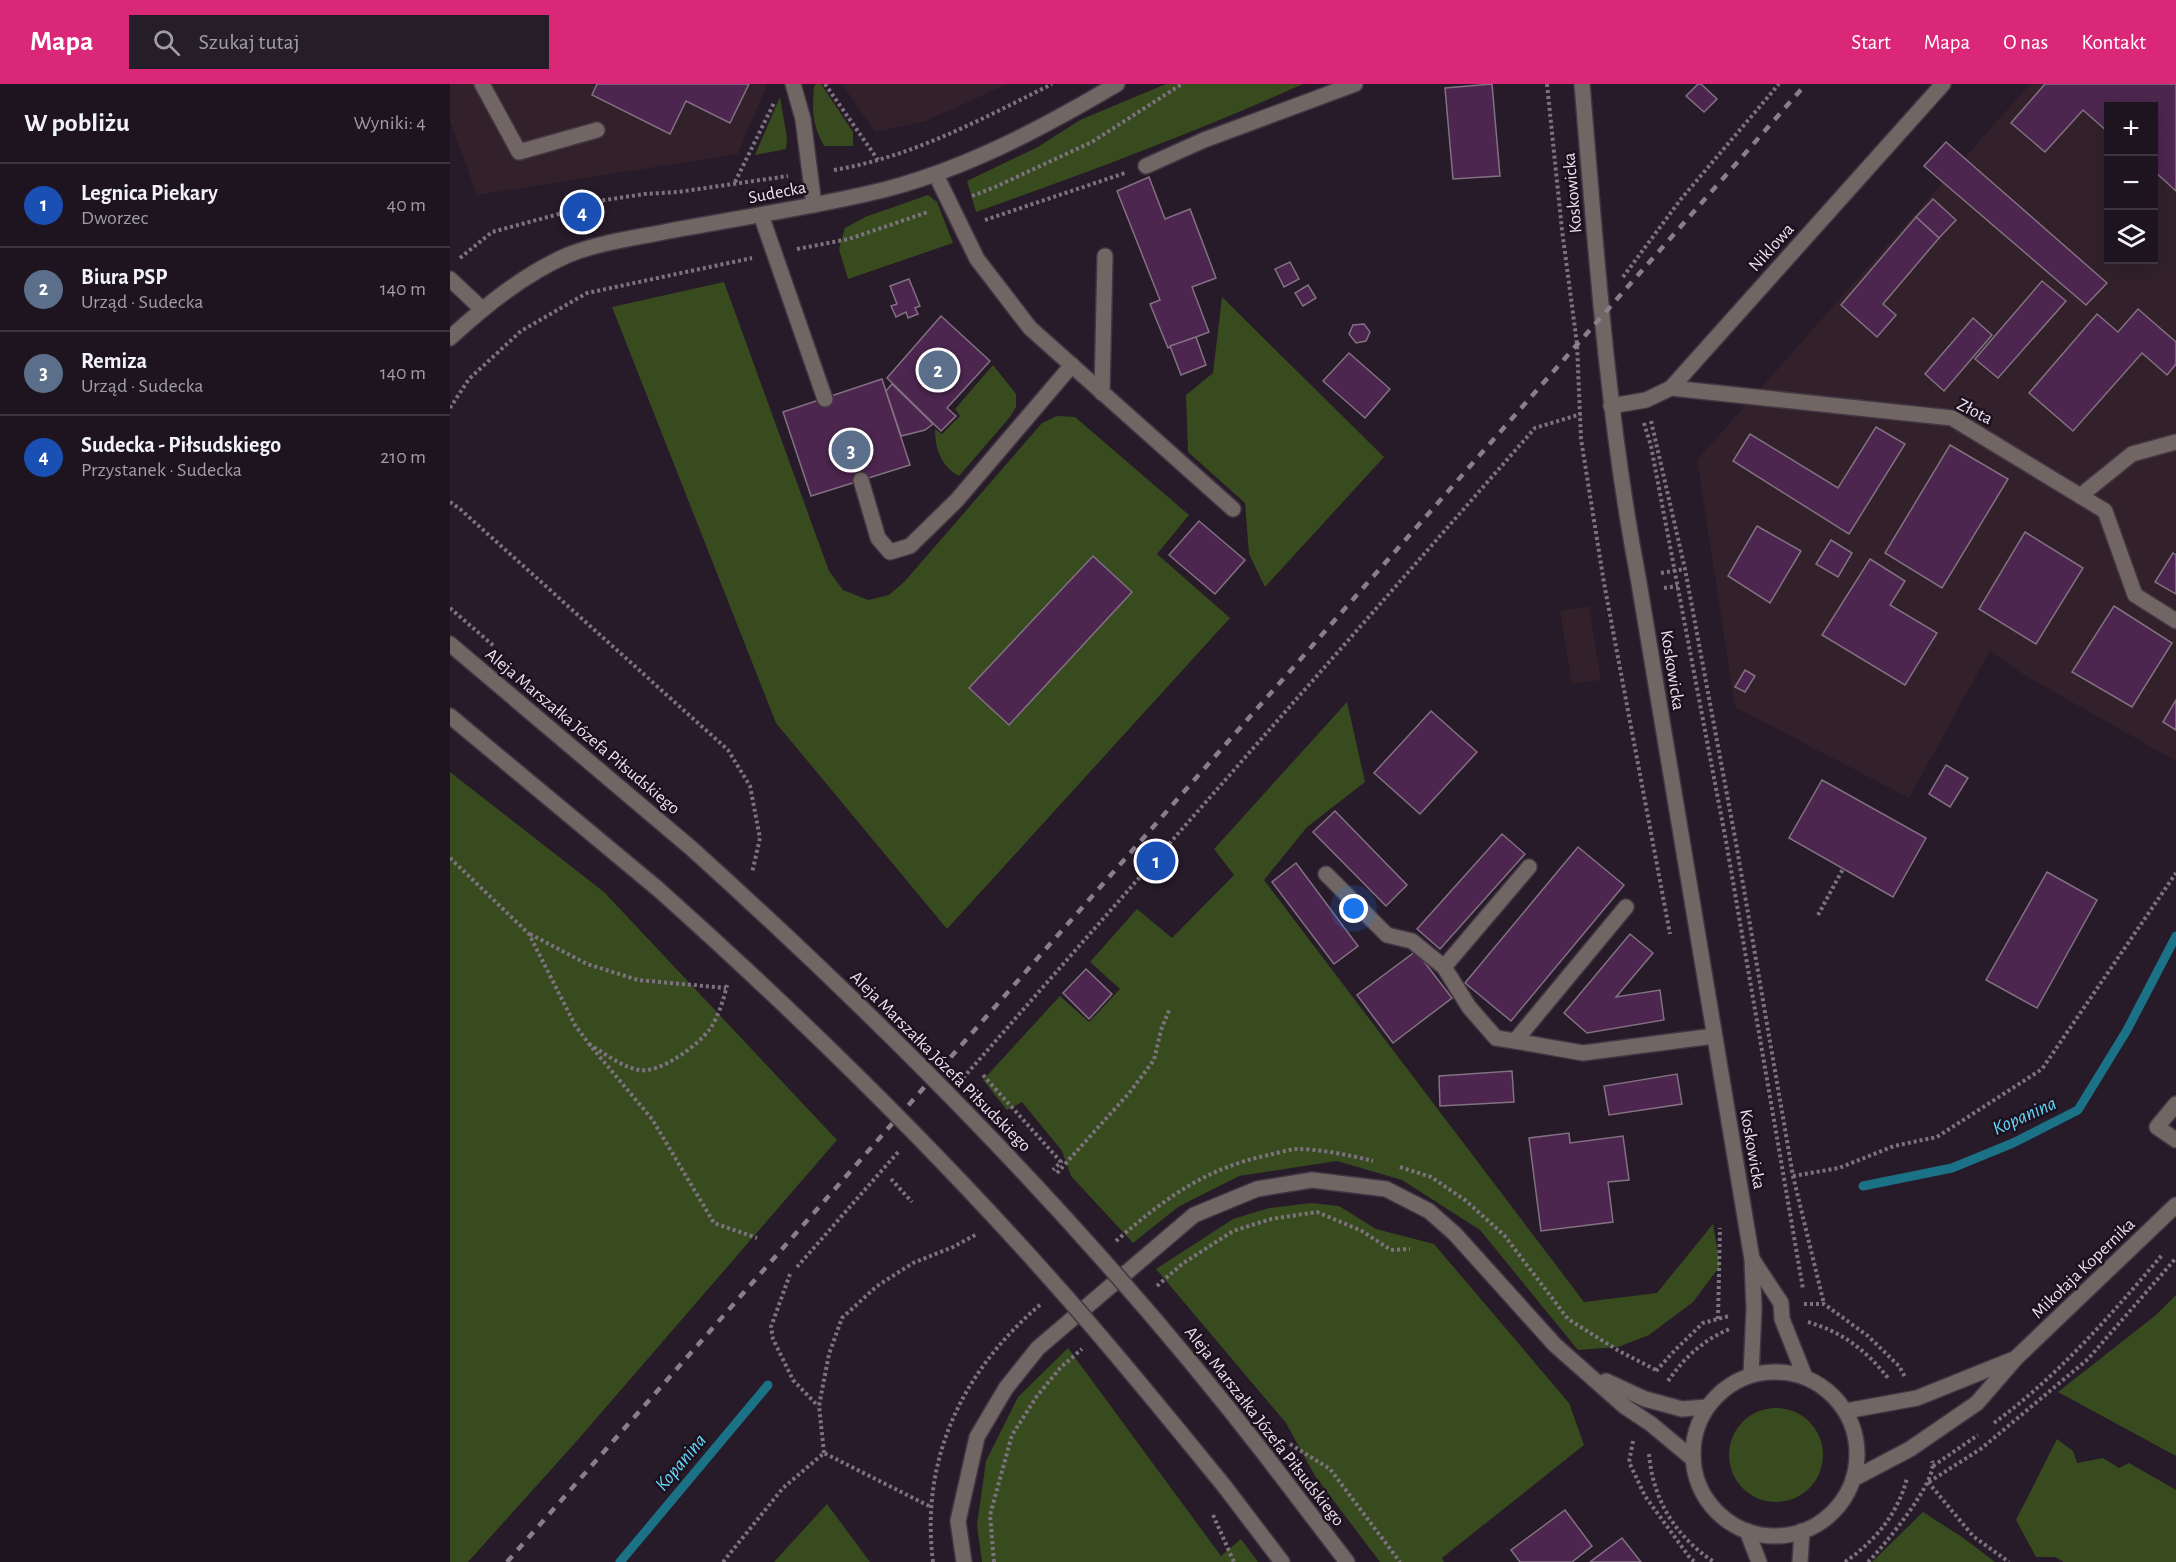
<!DOCTYPE html>
<html lang="pl">
<head>
<meta charset="utf-8">
<style>
  :root { --surface:#1d141f; --page:#251d28; --text:#f1f3f6; --muted:#a09ea4; --line:#3b333d; --accent:#db2777 }
  body { margin:0; font-family:"Alegreya Sans",sans-serif; background:var(--page); color:var(--text) }
  .controls { position:absolute; right:18px; top:18px; display:grid; overflow:hidden; border-radius:0px; box-shadow:0 6px 24px #0002 }
  .controls button { width:54px; height:54px; display:grid; place-items:center; padding:0; border:0; border-bottom:2px solid var(--line); background:var(--surface); color:var(--text); font:30px sans-serif }
  .you { position:absolute; left:904px; top:825px; width:21px; height:21px; margin:-15px; border:4px solid #fff; border-radius:50%; background:#1a73e8; box-shadow:0 0 0 9px #1a73e833 }
  .badge { display:grid; place-items:center; width:39px; height:39px; border-radius:50%; background:var(--accent); color:#fff; font-size:20px; font-weight:700 }
  .pin { position:absolute; translate:-50% -50%; border:3px solid #fff; box-shadow:0 2px 6px #0006 }
  .list { margin:0; padding:0; list-style:none }
  h2 { display:flex; justify-content:space-between; align-items:center; height:78px; margin:0; padding:0 24px; font-size:26px }
  h2 small { font-size:20px; font-weight:400; color:var(--muted) }
  .list li { display:grid; grid-template-columns:39px 1fr auto; gap:18px; align-items:center; box-sizing:border-box; height:84px; padding:0 24px; border-top:2px solid var(--line) }
  .list b { display:block; font-size:22px; white-space:nowrap }
  .list p { margin:0; font-size:20px; white-space:nowrap; color:var(--muted) }
  .list em { font-size:20px; font-style:normal; color:var(--muted) }
  .icon { flex:none; width:33px; height:33px; fill:none; stroke:currentColor; stroke-width:2; stroke-linecap:round; stroke-linejoin:round }
  .map { position:relative; flex:none; width:1726px; height:1478px; overflow:hidden }
  header { display:flex; align-items:center; gap:36px; box-sizing:border-box; height:84px; padding:0 30px; background:var(--accent); color:#fff }
  header strong { font-size:28px }
  nav { display:flex; gap:33px; margin-inline-start:auto; font-size:21px }
  .search { width:420px; height:54px; background:var(--page); display:flex; align-items:center; gap:15px; box-sizing:border-box; padding:0 21px; border-radius:0px; color:var(--muted); font-size:22px }
  main { display:flex }
  aside { flex:1; background:var(--surface) }
  .map>svg:first-child { display:block }
  .industrial { fill:#32212a; fill-rule:evenodd }
  .green { fill:#374b1e }
  .lines { fill:none; stroke-linecap:round; stroke-linejoin:round }
  .stream { stroke:#1b7185; stroke-width:9 }
  .building { fill:#4c264e; stroke:#827182; stroke-width:1.5 }
  .minor-casing { stroke:#423644; stroke-width:18 }
  .path { stroke:#7d727f; stroke-width:4; stroke-dasharray:3 3; stroke-linecap:butt }
  .minor { stroke:#716663; stroke-width:15 }
  .rail { stroke:#897e8b; stroke-width:4.5; stroke-dasharray:8 8; stroke-linecap:butt }
  .minor-bridge-casing { stroke:#423644; stroke-width:18; stroke-linecap:butt }
  .minor-bridge { stroke:#716663; stroke-width:15 }
  .labels { text-anchor:middle; stroke-width:5; stroke-linejoin:round; paint-order:stroke }
  .street-label { font-size:18px; fill:#ebe2ed; stroke:#1d1120 }
  .water-label { font-size:20px; font-style:italic; fill:#63d8f7; stroke:#1d1120 }
</style>
</head>
<body>
<header>
<strong>Mapa</strong>
<div class="search"><svg class="icon" aria-label="search" viewBox="0 0 24 24"><circle cx="10" cy="10" r="6"/><path d="M15 15l6 6"/></svg>Szukaj tutaj</div>
<nav><a>Start</a><a>Mapa</a><a>O nas</a><a>Kontakt</a></nav>
</header>
<main>
<aside>
<h2>W pobliżu<small>Wyniki: 4</small></h2>
<ul class="list">
<li><span class="badge" style="background:#1a4fb4">1</span><div><b>Legnica Piekary</b><p>Dworzec</p></div><em>40 m</em></li>
<li><span class="badge" style="background:#5c6f8a">2</span><div><b>Biura PSP</b><p>Urząd · Sudecka</p></div><em>140 m</em></li>
<li><span class="badge" style="background:#5c6f8a">3</span><div><b>Remiza</b><p>Urząd · Sudecka</p></div><em>140 m</em></li>
<li><span class="badge" style="background:#1a4fb4">4</span><div><b>Sudecka - Piłsudskiego</b><p>Przystanek · Sudecka</p></div><em>210 m</em></li>
</ul>
</aside>
<div class="map">
<svg width="1726" height="1478" viewBox="0 0 1726 1478">
  <rect width="100%" height="100%" fill="#271a29"/>
  <!-- industrial -->
  <g class="industrial">
    <path d="M0,0H317L288,70L27,111L0,37Z"/>
    <path d="M392,0H557L476,37L425,48Z"/>
    <path d="M1580,0H1726V677L1574,591L1540,567L1459,714L1285,623L1247,376ZM1658,22H1704V176H1658Z"/>
    <path d="M1139,522L1151,596L1122,600L1110,527Z"/>
  </g>
  <!-- green -->
  <g class="green">
    <path d="M366,0H371L403,48V62H374C362,40 362,27 364,2Z"/>
    <path d="M716,0H853C746,48 636,89 526,128L517,97L588,63L630,36Z"/>
    <path d="M330,13L337,54L336,65L305,71Z"/>
    <path d="M478,111L487,118L503,159L398,195L389,165L395,144L415,133Z"/>
    <path d="M274,198L379,487L393,506L418,516L439,511L455,497L592,339L607,332L625,333L739,431L707,470L780,534L497,845L326,639L162,223Z"/>
    <path d="M772,213L934,373L815,503L799,470L795,419L738,368L736,311L763,289Z"/>
    <path d="M543,281L566,310V323L560,333L509,392C491,382 485,365 485,345L492,350L510,332L505,325Z"/>
    <path d="M897,618L915,698L857,743L814,796L1134,1218L1207,1209L1263,1140L1270,1182L1243,1218L1199,1251L1168,1263L1128,1266L1030,1146L952,1096L887,1077L789,1092L728,1123L683,1159L621,1092L612,1067L572,1018L557,1026L533,996L610,912L639,938L670,905L640,878L687,825L722,854L784,791L764,765Z"/>
    <path d="M0,688L154,808L387,1056L125,1359L18,1478H0Z"/>
    <path d="M861,1119L889,1122L926,1145L984,1160L1119,1319L1134,1361L992,1474L994,1478H930L865,1392L836,1339L706,1185L783,1135L819,1124Z"/>
    <path d="M1726,1211V1372L1608,1308L1706,1231Z"/>
    <path d="M618,1264L771,1472L791,1455L808,1478H532L527,1441L536,1377L568,1313Z"/>
    <circle cx="1326" cy="1371" r="47"/>
    <path d="M1607,1355L1623,1367L1627,1379L1653,1374L1669,1384L1679,1379L1726,1406V1478H1614L1605,1473H1586L1566,1436Z"/>
    <path d="M377,1420L420,1478H324Z"/>
    <path d="M1473,1428L1512,1453L1545,1478H1422Z"/>
  </g>
  <g class="lines">
    <!-- stream -->
    <g class="stream">
      <path d="M1413,1102L1502,1084L1563,1059L1628,1026L1677,946L1726,852"/>
      <path d="M170,1478L318,1301"/>
    </g>
  </g>
  <!-- building -->
  <g class="building">
    <path d="M147,0H299L280,39L236,17L220,50L142,11Z"/>
    <path d="M1042,0L1050,92L1003,95L995,4Z"/>
    <path d="M1248,0H1251L1267,15L1254,28L1236,12Z"/>
    <path d="M1595,0H1726V107L1704,87V22H1658V48L1633,26L1595,68L1561,39Z"/>
    <path d="M1496,58L1657,199L1636,221L1474,82Z"/>
    <path d="M699,93L715,135L740,125L766,194L742,203L759,248L718,264L700,220L710,216L667,107Z"/>
    <path d="M1483,115L1506,136L1489,154L1466,133Z"/>
    <path d="M1466,133L1489,154L1433,220L1446,231L1427,253L1391,221Z"/>
    <path d="M840,178L849,195L834,203L825,185Z"/>
    <path d="M459,195L470,222L465,224L468,230L458,234L456,228L446,233L441,222L447,220L440,202Z"/>
    <path d="M1592,197L1616,217L1548,294L1525,275Z"/>
    <path d="M858,201L866,214L853,222L845,209Z"/>
    <path d="M1688,225L1726,258V280L1717,291L1692,269L1623,347L1579,309L1647,230L1668,248Z"/>
    <path d="M491,232L540,277L497,324L506,332L491,347L437,294Z"/>
    <path d="M1523,234L1542,251L1494,307L1475,290Z"/>
    <path d="M914,240L920,248L916,257L906,259L899,250L903,241Z"/>
    <path d="M746,253L756,281L731,291L720,262Z"/>
    <path d="M899,269L940,305L915,334L873,297Z"/>
    <path d="M432,295L460,381L361,412L333,328Z"/>
    <path d="M442,300L483,340L475,346L451,352L436,307Z"/>
    <path d="M1426,343L1455,360L1399,450L1283,377L1300,350L1388,404Z"/>
    <path d="M1500,361L1558,395L1492,504L1435,469Z"/>
    <path d="M749,437L795,476L765,510L719,471Z"/>
    <path d="M1307,442L1351,467L1320,519L1278,492Z"/>
    <path d="M1575,448L1633,484L1586,560L1529,525Z"/>
    <path d="M1381,456L1402,469L1388,493L1366,480Z"/>
    <path d="M1723,469L1726,471V510L1705,498Z"/>
    <path d="M643,472L682,508L559,641L519,604Z"/>
    <path d="M1420,475L1455,497L1440,521L1487,549L1455,601L1372,551Z"/>
    <path d="M1664,522L1722,559L1682,623L1622,588Z"/>
    <path d="M1295,586L1305,592L1295,608L1285,603Z"/>
    <path d="M1726,616V646L1713,638Z"/>
    <path d="M981,627L1027,668L970,730L924,689Z"/>
    <path d="M1496,681L1518,694L1500,723L1479,710Z"/>
    <path d="M1372,696L1476,754L1443,813L1339,754Z"/>
    <path d="M885,727L957,801L936,822L863,748Z"/>
    <path d="M1052,750L1075,770L990,865L967,845Z"/>
    <path d="M1128,763L1174,801L1061,937L1015,899Z"/>
    <path d="M846,779L908,862L884,880L822,798Z"/>
    <path d="M1597,788L1647,816L1587,924L1536,896Z"/>
    <path d="M1180,850L1203,869L1166,913L1210,906L1214,936L1137,949L1114,929Z"/>
    <path d="M966,867L1002,914L943,959L907,911Z"/>
    <path d="M636,885L662,910L639,935L613,909Z"/>
    <path d="M1062,987L1064,1018L990,1022L989,992Z"/>
    <path d="M1227,990L1232,1020L1159,1031L1154,1002Z"/>
    <path d="M1119,1049L1120,1059L1173,1052L1179,1096L1158,1098L1163,1138L1091,1147L1079,1054Z"/>
    <path d="M1115,1426L1142,1462L1122,1478H1070L1061,1466Z"/>
    <path d="M1172,1454L1191,1478H1140Z"/>
  </g>
  <g class="lines">
    <!-- minor casing -->
    <g class="minor-casing">
      <g id="minor">
        <path d="M32,0L69,68L147,46"/>
        <path d="M343,0L353,35L364,121"/>
        <path d="M1132,0C1146,165 1157,331 1188,493L1302,1175L1304,1225L1301,1291"/>
        <path d="M696,82L754,56L905,0"/>
        <path d="M486,91L527,175L580,244L783,425"/>
        <path d="M311,131L375,315"/>
        <path d="M0,195L32,225"/>
        <path d="M0,254C35,222 74,190 118,171C150,158 186,154 219,147C292,133 366,123 437,105C520,83 594,43 667,0"/>
        <path d="M1221,304L1502,334L1655,427L1685,511L1726,537"/>
        <path d="M652,309L655,172"/>
        <path d="M1161,322L1196,316L1221,304L1493,0"/>
        <path d="M411,396L428,454L440,468L460,462L507,416L622,281"/>
        <path d="M1630,412L1682,370L1726,358"/>
        <path d="M0,560L241,764"/>
        <path d="M0,632L208,805"/>
        <path d="M876,790L937,851L962,857L994,883"/>
        <path d="M1176,823L1065,957L1133,969L1264,952"/>
        <path d="M1065,957L1046,954L1019,923L994,883L1079,783"/>
        <path d="M1726,1020L1707,1043L1726,1056"/>
        <path d="M1302,1175L1331,1219L1332,1235L1355,1293"/>
        <circle cx="1325" cy="1370" r="82"/>
        <path d="M1156,1297L1195,1315L1232,1325L1257,1323"/>
        <path d="M1396,1327L1467,1314L1564,1275"/>
        <path d="M816,1372L897,1478"/>
        <path d="M1403,1395L1460,1365L1527,1319L1566,1274L1726,1121"/>
        <path d="M775,1403L832,1478"/>
        <path d="M1297,1447L1309,1478"/>
        <path d="M514,1478L508,1437L527,1353L556,1304L588,1264L744,1131L807,1105L862,1096L936,1105L979,1127L1005,1150L1105,1261L1174,1322L1201,1340L1243,1375"/>
        <path d="M1350,1478L1352,1447"/>
      </g>
    </g>
    <!-- path -->
    <g class="path">
      <path d="M375,0L428,76"/>
      <path d="M1097,0L1112,146L1127,260L1131,355L1154,499L1220,850"/>
      <path d="M384,86C462,73 532,35 602,0"/>
      <path d="M285,98L324,19"/>
      <path d="M522,112L545,103L642,58L732,0"/>
      <path d="M535,136L675,89"/>
      <path d="M347,165L399,155L478,128"/>
      <path d="M10,174L42,148L109,130L149,117L194,110L228,108L338,92"/>
      <path d="M1173,193L1231,115L1329,0"/>
      <path d="M0,324L19,295L71,247L137,209L302,174"/>
      <path d="M1201,337L1235,485L1286,759L1343,1092L1374,1220"/>
      <path d="M1194,339L1201,362L1276,757L1353,1205"/>
      <path d="M0,418L10,425L278,666L300,702L310,754L302,789"/>
      <path d="M1211,489L1235,485"/>
      <path d="M1214,504L1228,502"/>
      <path d="M0,524L45,563"/>
      <path d="M0,774L79,850L125,941L139,960L202,1035L264,1139L307,1154"/>
      <path d="M1368,831L1393,785"/>
      <path d="M80,850L137,880L188,896L276,904"/>
      <path d="M139,960C154,969 172,983 189,986C210,990 248,961 260,945C268,933 274,915 277,901"/>
      <path d="M533,991L611,1078L603,1086"/>
      <path d="M513,994L1085,344L1131,330"/>
      <path d="M950,1083L981,1093L1015,1116L1054,1151L1118,1235L1169,1267L1206,1286"/>
      <path d="M607,1089L680,1008L704,976L711,946L720,924"/>
      <path d="M1343,1092L1389,1084L1444,1062L1487,1053L1592,985L1726,789"/>
      <path d="M441,1095L462,1118"/>
      <path d="M666,1157C714,1115 755,1084 819,1071C827,1069 837,1066 846,1065C869,1065 900,1071 923,1077"/>
      <path d="M347,1183L449,1067"/>
      <path d="M340,1190L321,1243L323,1255L343,1296L368,1322"/>
      <path d="M707,1202L732,1180L783,1147L821,1135L867,1128L912,1147L941,1166L960,1165"/>
      <path d="M1354,1220H1374L1418,1252L1449,1282L1455,1293"/>
      <path d="M1268,1235L1270,1144"/>
      <path d="M1358,1238C1392,1248 1416,1266 1438,1294"/>
      <path d="M1206,1287L1225,1266L1253,1239L1279,1232"/>
      <path d="M1218,1297C1234,1274 1254,1255 1280,1245"/>
      <path d="M1544,1339C1608,1292 1661,1231 1712,1171"/>
      <path d="M1183,1357L1179,1378L1195,1412L1240,1474L1245,1478"/>
      <path d="M840,1360L880,1385L950,1478"/>
      <path d="M374,1369L369,1322L379,1270L392,1234L427,1202L463,1179L503,1163L527,1150"/>
      <path d="M1199,1370C1203,1416 1225,1452 1264,1478"/>
      <path d="M1483,1382L1528,1351"/>
      <path d="M1478,1398L1523,1452L1559,1478"/>
      <path d="M1479,1398L1532,1364L1638,1275L1726,1174"/>
      <path d="M763,1431L784,1478"/>
      <path d="M273,1478L333,1404L374,1369L481,1423"/>
      <path d="M483,1478C470,1374 513,1286 591,1220"/>
      <path d="M544,1478L540,1431L562,1351L587,1312L611,1283L632,1265"/>
      <path d="M1395,1478C1425,1457 1448,1430 1457,1394"/>
      <path d="M1418,1478C1433,1463 1489,1396 1482,1377"/>
    </g>
    <!-- minor -->
    <use href="#minor" class="minor"/>
    <!-- rail -->
    <path class="rail" d="M57,1478L1356,0"/>
    <!-- minor-bridge casing -->
    <g class="minor-bridge-casing">
      <g id="minor-bridge">
        <path d="M241,764C448,951 645,1151 816,1372"/>
        <path d="M208,805C350,932 486,1065 612,1208C668,1271 721,1337 775,1403"/>
      </g>
    </g>
    <!-- minor-bridge -->
    <use href="#minor-bridge" class="minor-bridge"/>
  </g>
  <g class="labels">
    <!-- street labels -->
    <g class="street-label">
      <text transform="translate(327 108) rotate(-11)" y="6">Sudecka</text>
      <text transform="translate(1122 109) rotate(-95)" y="6">Koskowicka</text>
      <text transform="translate(1321 163) rotate(-48)" y="6">Niklowa</text>
      <text transform="translate(1525 327) rotate(27)" y="6">Złota</text>
      <text transform="translate(1223 586) rotate(81)" y="6">Koskowicka</text>
      <text transform="translate(133 647) rotate(40)" y="6">Aleja Marszałka Józefa Piłsudskiego</text>
      <text transform="translate(491 977) rotate(45)" y="6">Aleja Marszałka Józefa Piłsudskiego</text>
      <text transform="translate(1303 1065) rotate(80)" y="6">Koskowicka</text>
      <text transform="translate(1633 1184) rotate(-44)" y="6">Mikołaja Kopernika</text>
      <text transform="translate(815 1342) rotate(52)" y="6">Aleja Marszałka Józefa Piłsudskiego</text>
    </g>
    <!-- water labels -->
    <g class="water-label">
      <text transform="translate(1574 1031) rotate(-24)" y="7">Kopanina</text>
      <text transform="translate(230 1378) rotate(-50)" y="7">Kopanina</text>
    </g>
  </g>
</svg>
<div class="controls">
<button>+</button>
<button>−</button>
<button><svg class="icon" aria-label="layers" viewBox="0 0 24 24"><path d="M12 4l9 5-9 5-9-5zM3 14l9 5 9-5"/></svg></button>
</div>
<div class="you"></div>
<div class="pin badge" style="left:706px;top:777px;background:#1a4fb4">1</div>
<div class="pin badge" style="left:488px;top:286px;background:#5c6f8a">2</div>
<div class="pin badge" style="left:401px;top:366px;background:#5c6f8a">3</div>
<div class="pin badge" style="left:132px;top:128px;background:#1a4fb4">4</div>
</div>
</main>
</body>
</html>
